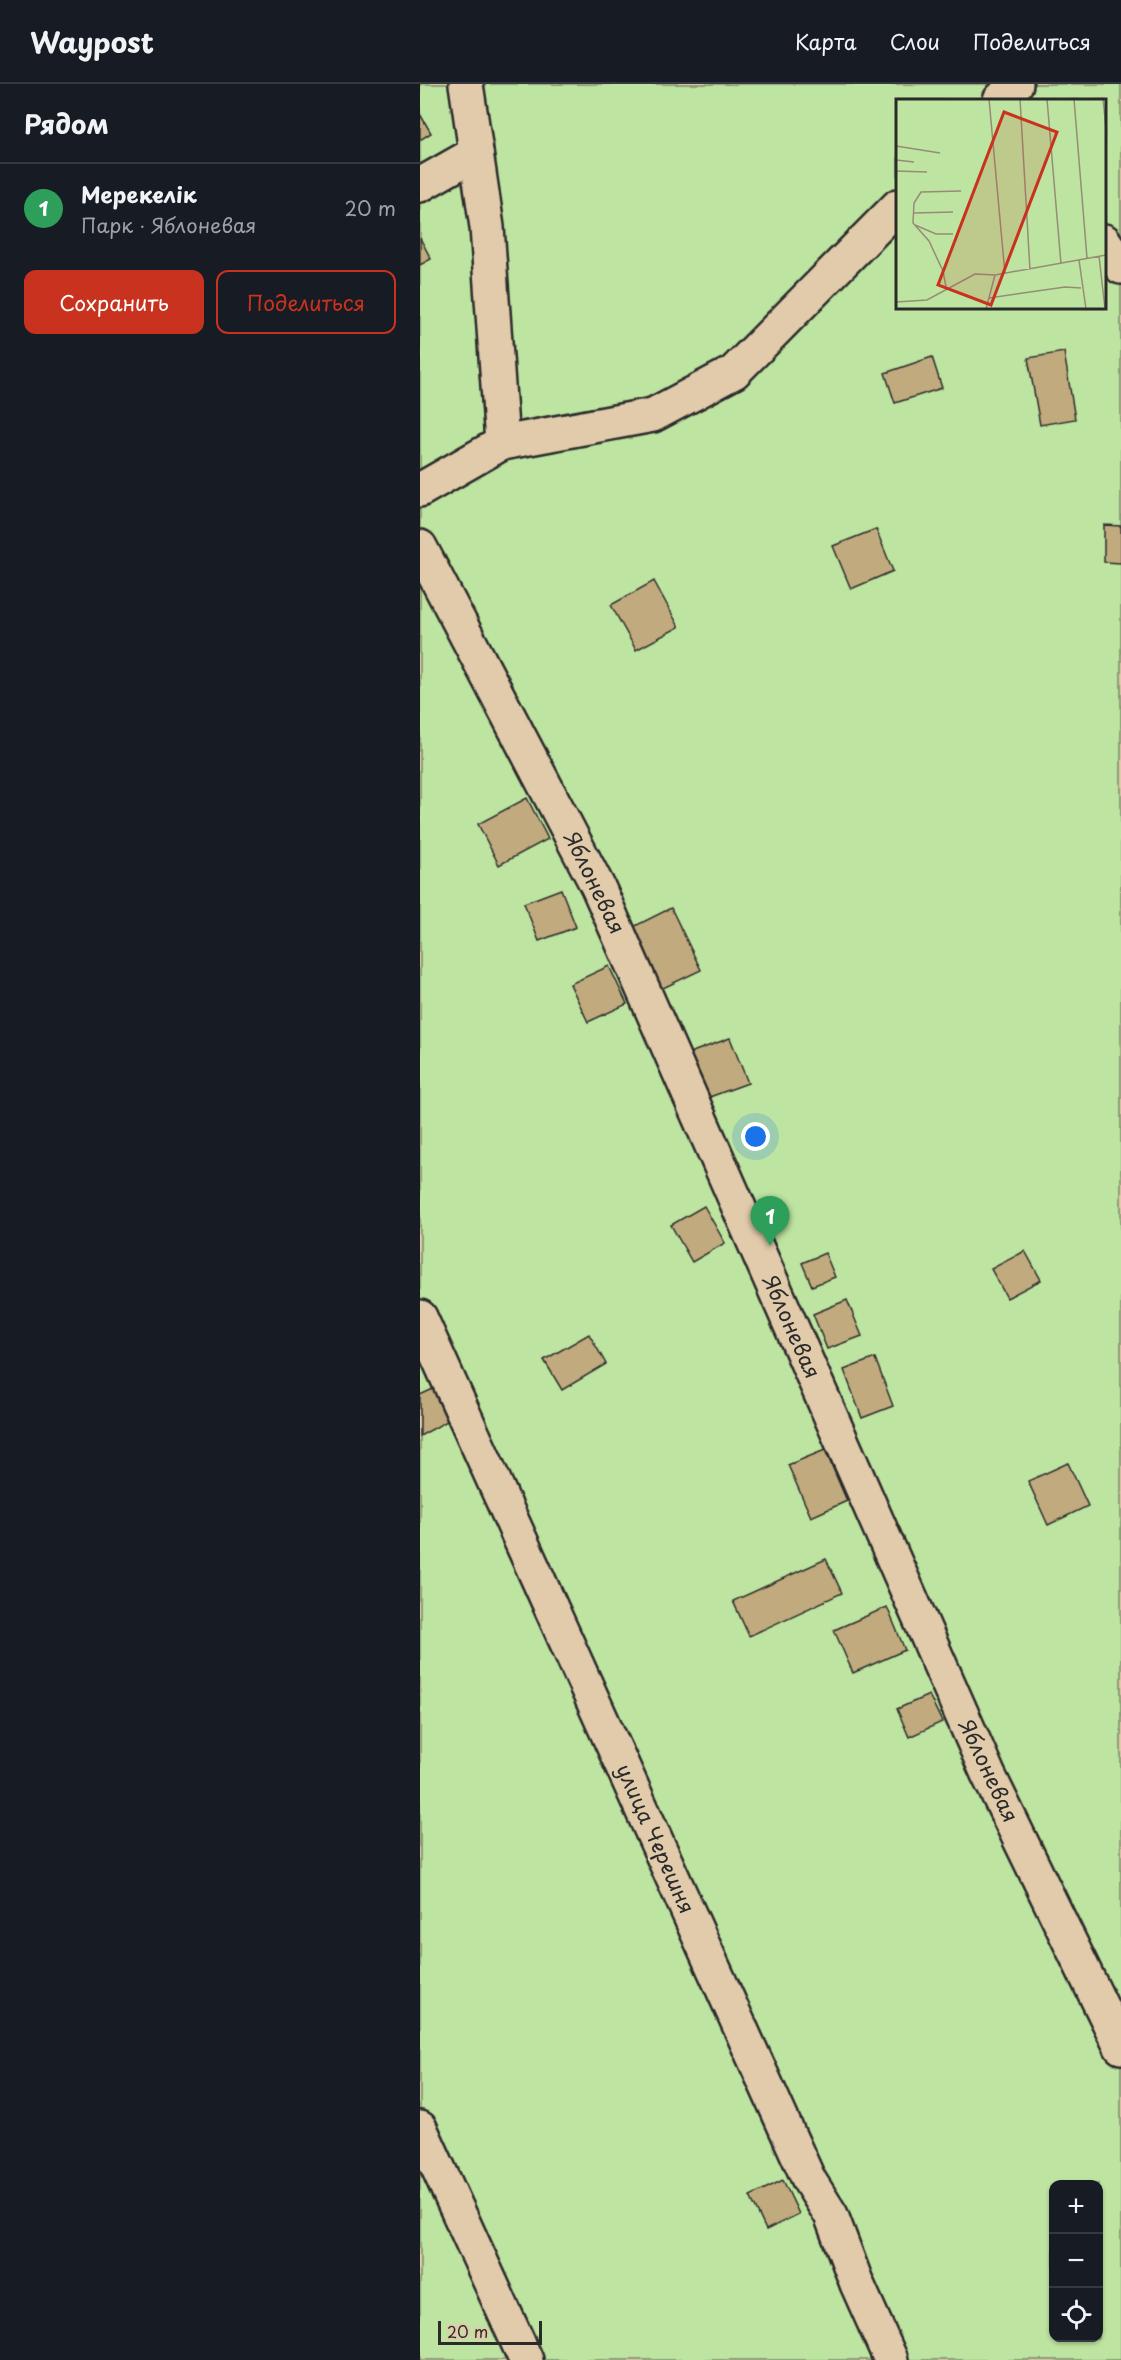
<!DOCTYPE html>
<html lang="ru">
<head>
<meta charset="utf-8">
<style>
  :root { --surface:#171b24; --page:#242831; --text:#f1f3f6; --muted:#9ea1a6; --line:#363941; --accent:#c8321e }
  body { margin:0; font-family:"Playpen Sans",sans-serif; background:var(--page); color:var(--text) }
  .controls { position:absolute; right:18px; bottom:18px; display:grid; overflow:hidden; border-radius:12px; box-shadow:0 2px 4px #0004 }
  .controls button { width:54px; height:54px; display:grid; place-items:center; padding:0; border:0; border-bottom:2px solid var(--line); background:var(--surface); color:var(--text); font:30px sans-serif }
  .scale { position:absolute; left:18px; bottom:15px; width:104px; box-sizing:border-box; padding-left:6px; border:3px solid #2b2b2b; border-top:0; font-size:16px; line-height:21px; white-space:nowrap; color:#2b2b2b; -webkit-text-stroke:4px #e1cbab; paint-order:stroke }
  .you { position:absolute; left:336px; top:1053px; width:21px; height:21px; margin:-15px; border:4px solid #fff; border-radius:50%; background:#1a73e8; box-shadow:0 0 0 9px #1a73e833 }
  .badge { display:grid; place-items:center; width:39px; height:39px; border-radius:50%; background:var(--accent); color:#fff; font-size:20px; font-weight:700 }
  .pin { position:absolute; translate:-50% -50px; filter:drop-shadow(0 2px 3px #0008) }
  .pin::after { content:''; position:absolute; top:32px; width:21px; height:18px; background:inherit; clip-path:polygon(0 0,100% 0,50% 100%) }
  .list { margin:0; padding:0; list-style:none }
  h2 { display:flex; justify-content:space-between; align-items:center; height:78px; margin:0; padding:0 24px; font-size:26px }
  h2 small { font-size:20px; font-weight:400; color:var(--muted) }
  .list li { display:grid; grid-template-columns:39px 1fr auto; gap:18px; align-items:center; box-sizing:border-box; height:90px; padding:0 24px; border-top:2px solid var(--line) }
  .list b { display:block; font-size:22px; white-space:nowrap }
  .list p { margin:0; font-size:20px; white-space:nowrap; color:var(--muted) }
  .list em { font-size:20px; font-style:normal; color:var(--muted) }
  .actions { display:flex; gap:12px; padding:18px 24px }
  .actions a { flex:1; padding:14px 0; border:2px solid var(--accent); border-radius:12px; text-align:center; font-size:21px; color:var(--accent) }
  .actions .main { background:var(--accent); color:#fff }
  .icon { flex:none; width:33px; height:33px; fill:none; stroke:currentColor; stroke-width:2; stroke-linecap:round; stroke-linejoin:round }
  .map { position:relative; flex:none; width:701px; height:2276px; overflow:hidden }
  header { display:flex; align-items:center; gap:36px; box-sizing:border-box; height:84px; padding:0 30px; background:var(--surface); border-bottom:2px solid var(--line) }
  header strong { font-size:28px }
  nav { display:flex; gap:33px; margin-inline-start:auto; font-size:21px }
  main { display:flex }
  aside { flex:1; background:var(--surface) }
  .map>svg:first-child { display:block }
  .green { fill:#bde4a0; stroke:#748866; stroke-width:1.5; fill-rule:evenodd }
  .building { fill:#c1ab7e; stroke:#2b2b2b; stroke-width:1.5 }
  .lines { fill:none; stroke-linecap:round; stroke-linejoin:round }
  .minor-casing { stroke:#2b2b2b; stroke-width:38 }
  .minor { stroke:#e1cbab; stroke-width:33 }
  .labels { text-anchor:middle; stroke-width:4.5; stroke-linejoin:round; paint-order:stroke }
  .street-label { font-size:21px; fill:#2b2b2b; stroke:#e1cbab }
  .inset-road { fill:none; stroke:#988b78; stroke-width:1.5 }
  .view { fill:#c8321e; fill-opacity:0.15; stroke:#c8321e; stroke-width:3 }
  .inset-edge { fill:none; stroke:#2b2b2b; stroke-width:3 }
</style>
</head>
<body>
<header>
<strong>Waypost</strong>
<nav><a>Карта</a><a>Слои</a><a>Поделиться</a></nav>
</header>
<main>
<aside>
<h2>Рядом<small></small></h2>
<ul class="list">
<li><span class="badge" style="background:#2e9e5b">1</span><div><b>Мерекелік</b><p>Парк · Яблоневая</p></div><em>20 m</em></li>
</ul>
<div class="actions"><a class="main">Сохранить</a><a>Поделиться</a></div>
</aside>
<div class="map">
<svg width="701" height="2276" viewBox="0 0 701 2276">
  <rect width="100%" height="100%" fill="#e1cbab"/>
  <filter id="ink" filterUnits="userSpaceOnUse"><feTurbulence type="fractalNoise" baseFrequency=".0167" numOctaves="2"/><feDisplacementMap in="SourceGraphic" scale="12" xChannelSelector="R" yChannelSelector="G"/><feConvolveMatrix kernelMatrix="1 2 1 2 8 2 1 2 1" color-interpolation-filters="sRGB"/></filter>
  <g filter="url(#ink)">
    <!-- green -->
    <path class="green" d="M0,0H701V2276H0ZM478,16H684V224H478ZM634,2100H678V2254H634Z"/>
    <!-- building -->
    <g class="building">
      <path d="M0,30L11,49L0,56Z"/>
      <path d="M0,154L11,175L0,181Z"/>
      <path d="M644,268L655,335L620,341L608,274Z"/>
      <path d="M512,273L522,304L475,319L465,289Z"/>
      <path d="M684,441L701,442V479L684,478Z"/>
      <path d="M456,445L473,487L431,505L413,462Z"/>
      <path d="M234,497L259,543L216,566L191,521Z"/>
      <path d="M107,714L128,755L79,781L58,740Z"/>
      <path d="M141,805L156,843L119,857L104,819Z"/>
      <path d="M251,824L281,886L241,905L211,844Z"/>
      <path d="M189,882L207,920L168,938L150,900Z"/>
      <path d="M310,954L328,999L284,1015L267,970Z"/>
      <path d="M284,1122L305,1159L272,1178L251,1141Z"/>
      <path d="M605,1167L621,1196L587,1214L571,1185Z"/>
      <path d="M405,1169L415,1193L392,1202L382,1179Z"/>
      <path d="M427,1216L442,1252L407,1265L393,1230Z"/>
      <path d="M169,1250L186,1280L142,1306L124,1276Z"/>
      <path d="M455,1274L473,1322L442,1334L424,1286Z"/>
      <path d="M13,1305L29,1336L0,1352V1311Z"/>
      <path d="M405,1366L427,1417L391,1433L368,1381Z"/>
      <path d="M648,1379L668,1422L628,1441L608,1397Z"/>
      <path d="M406,1475L422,1509L329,1552L313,1517Z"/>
      <path d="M467,1523L485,1566L433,1589L414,1546Z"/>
      <path d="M509,1611L522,1638L489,1653L477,1625Z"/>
      <path d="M363,2096L379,2130L346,2146L330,2112Z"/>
    </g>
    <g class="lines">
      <!-- minor casing -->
      <g class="minor-casing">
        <g id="minor">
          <path d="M46,0L67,143L82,359"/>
          <path d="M580,16L596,0"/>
          <path d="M0,101L56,69"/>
          <path d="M684,157L701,183"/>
          <path d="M0,406L82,359L233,331L314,288L478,122"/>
          <path d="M0,463L178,803L568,1690L701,1963"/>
          <path d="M0,1233L389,2096L411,2131L437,2200L471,2276"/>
          <path d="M0,2044L106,2276"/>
        </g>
      </g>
      <!-- minor -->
      <use href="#minor" class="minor"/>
    </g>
  </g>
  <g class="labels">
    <!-- street labels -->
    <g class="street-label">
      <text transform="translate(174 799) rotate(64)" y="7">Яблоневая</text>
      <text transform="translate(371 1243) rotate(66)" y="7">Яблоневая</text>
      <text transform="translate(568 1687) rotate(65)" y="7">Яблоневая</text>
      <text transform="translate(235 1755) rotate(66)" y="7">улица Черешня</text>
    </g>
  </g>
  <!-- overview -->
  <g transform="translate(476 15)">
    <rect width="210" height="210" fill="#e1cbab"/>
    <path d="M0,0H210V210H0Z" fill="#bde4a0"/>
    <path class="inset-road" d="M93,0L109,175M124,0L134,171M151,0L165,165M178,0L191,159M207,0L210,30M0,47L44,54M0,61L18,63M0,72L31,73M18,114L57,113M19,126L40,135H57M203,157L209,210M183,161L190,210M50,188L47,172L33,142L17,124L18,104L25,93L65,92M93,199L169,188L185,189M0,203L31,201L79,175L99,176L210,156M90,210L99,176"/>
    <path class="view" d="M108,13L161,33L95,206L42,186Z"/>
    <rect width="210" height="210" class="inset-edge"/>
  </g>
</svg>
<div class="controls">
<button>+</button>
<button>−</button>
<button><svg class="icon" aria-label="locate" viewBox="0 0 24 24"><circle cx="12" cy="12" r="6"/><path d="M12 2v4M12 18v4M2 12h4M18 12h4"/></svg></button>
</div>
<div class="scale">20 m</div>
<div class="you"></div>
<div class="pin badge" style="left:350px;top:1162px;background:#2e9e5b">1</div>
</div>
</main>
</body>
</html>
